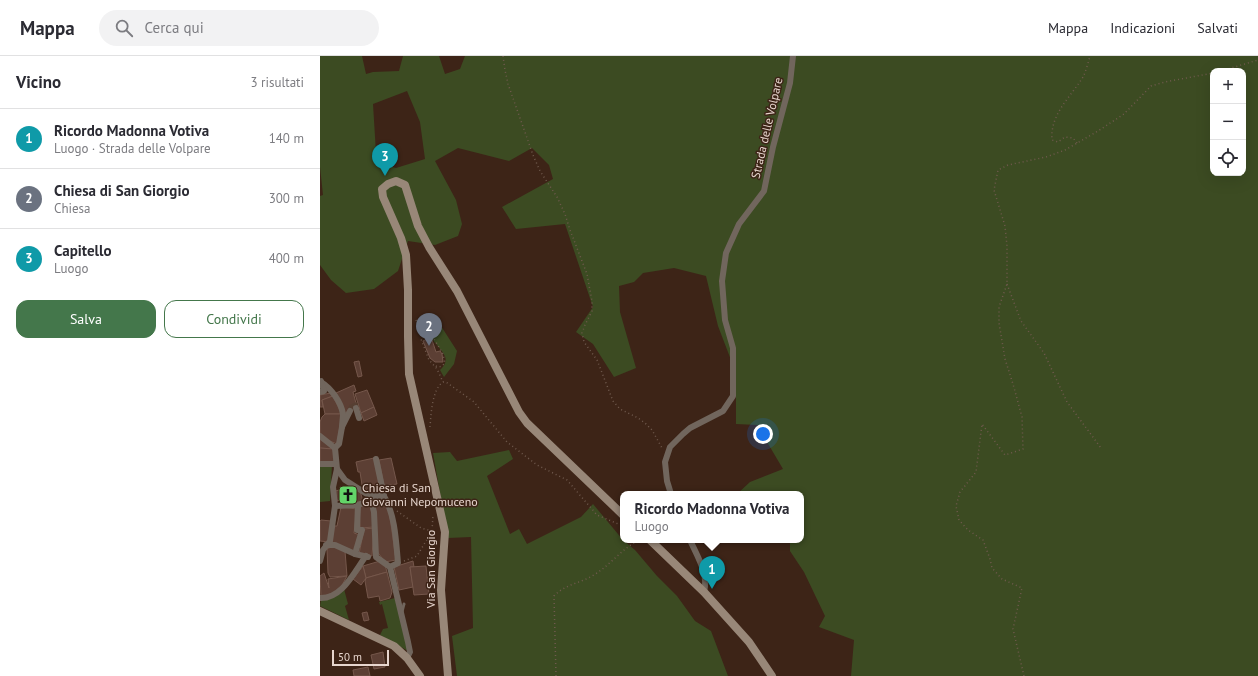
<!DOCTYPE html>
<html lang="it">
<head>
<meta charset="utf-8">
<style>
  :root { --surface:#fff; --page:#f2f2f3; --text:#2b2b33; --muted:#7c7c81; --line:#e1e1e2; --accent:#44774b }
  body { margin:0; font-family:"PT Sans",sans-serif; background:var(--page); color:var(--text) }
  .controls { position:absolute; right:12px; top:12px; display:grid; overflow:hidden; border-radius:8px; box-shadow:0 4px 16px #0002 }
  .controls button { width:36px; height:36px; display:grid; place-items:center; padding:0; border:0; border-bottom:1px solid var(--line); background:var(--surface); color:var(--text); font:20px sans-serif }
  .scale { position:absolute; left:12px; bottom:10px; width:57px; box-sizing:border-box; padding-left:4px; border:2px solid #e7d6ce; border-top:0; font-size:11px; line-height:14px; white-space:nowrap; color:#e7d6ce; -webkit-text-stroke:3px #3d2417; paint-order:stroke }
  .you { position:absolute; left:443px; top:378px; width:14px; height:14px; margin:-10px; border:3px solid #fff; border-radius:50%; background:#1a73e8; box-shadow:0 0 0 6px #1a73e833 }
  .badge { display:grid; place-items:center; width:26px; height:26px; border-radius:50%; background:var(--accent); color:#fff; font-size:13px; font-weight:700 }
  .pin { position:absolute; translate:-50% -33px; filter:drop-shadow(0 1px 2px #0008) }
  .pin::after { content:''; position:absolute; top:21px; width:14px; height:12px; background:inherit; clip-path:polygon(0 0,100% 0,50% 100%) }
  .popup { position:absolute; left:300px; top:435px; width:184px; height:52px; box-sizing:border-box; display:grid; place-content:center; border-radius:8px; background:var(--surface); filter:drop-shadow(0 1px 3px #0005); font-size:13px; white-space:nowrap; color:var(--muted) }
  .popup b { font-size:15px; color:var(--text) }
  .popup::after { content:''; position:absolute; left:50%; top:100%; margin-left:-8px; border:8px solid transparent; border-top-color:var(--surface) }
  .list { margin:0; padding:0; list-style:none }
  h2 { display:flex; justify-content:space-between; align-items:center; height:52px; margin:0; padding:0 16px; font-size:17px }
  h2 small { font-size:13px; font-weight:400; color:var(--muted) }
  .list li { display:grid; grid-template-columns:26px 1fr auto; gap:12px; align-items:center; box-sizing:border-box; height:60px; padding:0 16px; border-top:1px solid var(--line) }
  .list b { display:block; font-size:15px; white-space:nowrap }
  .list p { margin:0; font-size:13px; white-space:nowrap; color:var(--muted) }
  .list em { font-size:13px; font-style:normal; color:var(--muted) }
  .actions { display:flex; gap:8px; padding:12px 16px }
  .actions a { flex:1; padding:9px 0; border:1px solid var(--accent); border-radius:12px; text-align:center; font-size:14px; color:var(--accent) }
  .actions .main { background:var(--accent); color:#fff }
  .icon { flex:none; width:22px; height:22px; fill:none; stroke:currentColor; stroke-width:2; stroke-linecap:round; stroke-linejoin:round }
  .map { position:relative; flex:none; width:938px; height:620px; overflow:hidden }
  header { display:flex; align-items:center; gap:24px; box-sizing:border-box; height:56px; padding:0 20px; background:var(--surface); border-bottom:1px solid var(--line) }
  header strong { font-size:19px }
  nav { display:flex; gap:22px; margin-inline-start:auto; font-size:14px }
  .search { width:280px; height:36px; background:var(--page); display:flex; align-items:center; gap:10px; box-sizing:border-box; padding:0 14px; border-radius:22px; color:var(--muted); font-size:15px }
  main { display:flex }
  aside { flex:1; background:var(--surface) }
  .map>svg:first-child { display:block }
  .green { fill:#3c4b22; fill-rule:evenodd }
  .building { fill:#5c3f34; stroke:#75574b }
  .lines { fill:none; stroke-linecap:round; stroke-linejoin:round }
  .street-tunnel { stroke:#563f32; stroke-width:6; stroke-dasharray:6 3; stroke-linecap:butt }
  .path { stroke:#705a4e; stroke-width:1.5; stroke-dasharray:1 3; stroke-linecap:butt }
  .lane { stroke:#71665d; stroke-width:3 }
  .street { stroke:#71665d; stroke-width:6 }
  .secondary { stroke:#988778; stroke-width:8 }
  .labels { text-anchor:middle; stroke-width:3; stroke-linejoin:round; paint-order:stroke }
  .street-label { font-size:12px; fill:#e7d6ce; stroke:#3d2417 }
  .poi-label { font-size:12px; fill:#e7d6ce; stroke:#3d2417; text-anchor:start }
</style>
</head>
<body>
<header>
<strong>Mappa</strong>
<div class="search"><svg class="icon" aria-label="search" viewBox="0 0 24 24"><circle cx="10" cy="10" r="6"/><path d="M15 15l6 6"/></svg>Cerca qui</div>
<nav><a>Mappa</a><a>Indicazioni</a><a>Salvati</a></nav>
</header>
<main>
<aside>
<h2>Vicino<small>3 risultati</small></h2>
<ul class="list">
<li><span class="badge" style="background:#0f9aa8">1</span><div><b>Ricordo Madonna Votiva</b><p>Luogo · Strada delle Volpare</p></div><em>140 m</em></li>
<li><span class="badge" style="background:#6b7280">2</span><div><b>Chiesa di San Giorgio</b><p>Chiesa</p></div><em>300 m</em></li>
<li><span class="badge" style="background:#0f9aa8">3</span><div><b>Capitello</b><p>Luogo</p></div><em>400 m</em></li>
</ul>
<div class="actions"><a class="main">Salva</a><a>Condividi</a></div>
</aside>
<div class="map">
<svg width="938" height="620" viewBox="0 0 938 620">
  <rect width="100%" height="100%" fill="#3d2417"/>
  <!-- green -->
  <g class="green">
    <path d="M0,0H42L46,18L53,16L79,15L83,0H119L125,18L140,13L145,0H938V620H531L534,584L499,571L505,560L484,516L470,495V484H481V438H417L430,426L463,413L437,369L416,368V317L398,270L386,220L354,212L323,217L314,226L299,230L300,256L316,312L294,321L273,288L256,276L273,251L245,168L196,173L182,151L233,123L229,109L212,92L189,105L138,92L115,105L136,144L142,168L138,180L115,189L88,185L78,215L54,233L26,237L11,224L0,209V140L3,139L0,111ZM893,15H923V117H893ZM87,35L100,66L105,103L76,112L61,108L56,97L53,48Z"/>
    <path d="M121,270L137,295L134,308L124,321L120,314C131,304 124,298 117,289C113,285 110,280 108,275Z"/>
    <path d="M189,394L193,403L167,420L190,478L199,473L207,488L261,461L273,448L303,484L315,494L337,520L357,540L375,565L391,575L408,620H137L132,580L153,572L151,481L128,482L113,397L130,396L137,405Z"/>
    <path d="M0,409H12L10,445L0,446Z"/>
    <path d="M24,533L28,548L25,550L29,564L0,550L1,544Z"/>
    <path d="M75,542L88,595L60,579L63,573L68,572L62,548L60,549L59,546Z"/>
  </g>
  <!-- building -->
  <g class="building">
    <path d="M111,281L116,296L120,295L122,298L123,306H115L110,302L103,285Z"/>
    <path d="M39,305L42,320L38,321L34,306Z"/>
    <path d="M34,329L36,335L33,336L37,351L25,357L16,337Z"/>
    <path d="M47,334L54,351L41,357L35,338Z"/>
    <path d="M11,337L13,340L2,344L3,351H0V339Z"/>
    <path d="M13,340L22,358H5L2,344Z"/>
    <path d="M54,351L57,359L44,365L41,357Z"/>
    <path d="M5,358H22L17,388L5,383L0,377V366L2,361Z"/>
    <path d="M0,383L13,393L0,392Z"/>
    <path d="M0,392L13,393L15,406H0Z"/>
    <path d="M54,402L63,437L53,440L42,429L40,416H38L36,406Z"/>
    <path d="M71,402L77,428L64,430L59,404Z"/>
    <path d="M33,431L40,435L43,445L28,448L26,442L17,445L15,435Z"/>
    <path d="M54,442H60L68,447L76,504L65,506L56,494Z"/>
    <path d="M51,447L54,471L40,472L39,451Z"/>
    <path d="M21,451L37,453L34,477L40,479L34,495L11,486L14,470H17Z"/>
    <path d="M1,464L11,465L9,486L0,485V465Z"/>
    <path d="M54,472L52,500L39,498L44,473Z"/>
    <path d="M13,490L25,495L27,520L10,521L8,517L7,493Z"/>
    <path d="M60,505L65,509L67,516L46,522L43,510Z"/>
    <path d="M93,505L94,511H90L93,531L79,534L74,511Z"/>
    <path d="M43,510L46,522L41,529L33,523Z"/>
    <path d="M106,510L109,538L94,539L90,511Z"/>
    <path d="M67,516L72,536L70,542L60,545L59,540L48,542L45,525L46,522Z"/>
    <path d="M4,517L9,532L8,523L27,520L19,535L1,541L0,520Z"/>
    <path d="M47,556L49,564L44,565L42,557Z"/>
    <path d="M63,596L65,611L54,613L51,599Z"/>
    <path d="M48,611L50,620H34L33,614Z"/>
  </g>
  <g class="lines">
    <!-- street-tunnel -->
    <path class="street-tunnel" d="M30,355L34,347L36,352"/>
    <!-- path -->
    <g class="path">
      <path d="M183,0L185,14L188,28L213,99L220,115L237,141L245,158L250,174L267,218L272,245V255L265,269L262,277L264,286L277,304L293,345L300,353L318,362L325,367L332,374L342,392"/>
      <path d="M901,15L938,4"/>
      <path d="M757,87L753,82L745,81L738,86L732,84C730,58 750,42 763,21C766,15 768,7 770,0"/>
      <path d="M687,228L701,265L724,297L747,346L781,392"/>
      <path d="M96,264L105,280L101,283L109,304L117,313L123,326"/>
      <path d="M109,281L107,277L110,276L123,298L125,307C121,311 119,312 114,309"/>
      <path d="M110,371C111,359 112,333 123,326H126L154,346L187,386L217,409L247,424L277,459L303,470"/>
      <path d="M77,455L101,472L112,475"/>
      <path d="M84,505L97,500L112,475L113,459"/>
      <path d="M236,620L234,540C244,529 260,527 272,520C290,510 301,493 319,484"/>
      <path d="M704,620L693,573L702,532L682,523L672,512L670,503L663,484L648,474L639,464L636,450L640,436L656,416L662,368L685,399L703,393L702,361L693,328L685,303L679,267V251L687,228V190L685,170L674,134L678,114L688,109L726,101L745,94L778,75L804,58L831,30L845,26L893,17"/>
    </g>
    <!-- lane -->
    <path class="lane" d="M82,556L84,548"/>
    <!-- street -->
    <g class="street">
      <path d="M1,326C11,332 21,346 23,358C23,362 22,367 22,371"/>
      <path d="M0,336L4,335L1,325"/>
      <path d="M36,352L39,362"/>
      <path d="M0,380L15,392L17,413L13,431L15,450L10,485L3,494L0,505"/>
      <path d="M15,392L19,388L22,371L30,355"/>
      <path d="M56,403L64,440"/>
      <path d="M0,408H16"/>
      <path d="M17,413L25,424L50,440"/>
      <path d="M351,438L347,425L345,406L350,391L363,378L370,372L403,355L413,340V292L405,264L402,225L406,197L419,168L444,135L453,91L470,27L473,0"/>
      <path d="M50,440L54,456L56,501L70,511L88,586L90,596L87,602"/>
      <path d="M50,440H64C75,459 76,484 78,507L70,511"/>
      <path d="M15,450L38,449L51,444"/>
      <path d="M370,484C377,500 389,518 384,536"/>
      <path d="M6,489H15L35,498L48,501"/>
      <path d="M35,498L42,474H37L38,449"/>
      <path d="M0,542C22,543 34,516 46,500"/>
    </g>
    <!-- secondary -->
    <g class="secondary">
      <path d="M330,484L384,536L429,586L452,620"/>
      <path d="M0,555L74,590L87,602L100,620"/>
      <path d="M128,620L121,534L125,476L89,318L88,281V234L86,199L81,182L63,141L62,133L68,128L76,125L85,129L98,170L109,191L137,235L199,356L207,367L303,459"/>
    </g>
  </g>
  <!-- icons -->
  <defs>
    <g id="church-square" transform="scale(1)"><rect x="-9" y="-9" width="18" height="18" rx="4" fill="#63d469" stroke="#3d2417"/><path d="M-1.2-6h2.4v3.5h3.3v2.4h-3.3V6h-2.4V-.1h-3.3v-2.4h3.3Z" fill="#111"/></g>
  </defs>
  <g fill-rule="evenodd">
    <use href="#church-square" x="28" y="439"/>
  </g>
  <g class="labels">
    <!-- street labels -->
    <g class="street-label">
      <text transform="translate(447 72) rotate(-77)" y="4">Strada delle Volpare</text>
      <text transform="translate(111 513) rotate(-90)" y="4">Via San Giorgio</text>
    </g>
    <!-- poi labels -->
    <g class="poi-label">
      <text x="42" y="436">Chiesa di San<tspan x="42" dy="14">Giovanni Nepomuceno</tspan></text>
    </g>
  </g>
</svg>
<div class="controls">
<button>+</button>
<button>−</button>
<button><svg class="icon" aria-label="locate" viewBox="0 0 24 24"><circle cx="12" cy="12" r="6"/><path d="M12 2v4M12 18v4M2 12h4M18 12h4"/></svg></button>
</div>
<div class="scale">50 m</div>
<div class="you"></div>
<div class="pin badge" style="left:392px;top:533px;background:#0f9aa8">1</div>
<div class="popup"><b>Ricordo Madonna Votiva</b>Luogo</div>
<div class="pin badge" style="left:109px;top:290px;background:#6b7280">2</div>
<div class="pin badge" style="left:65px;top:120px;background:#0f9aa8">3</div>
</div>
</main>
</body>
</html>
